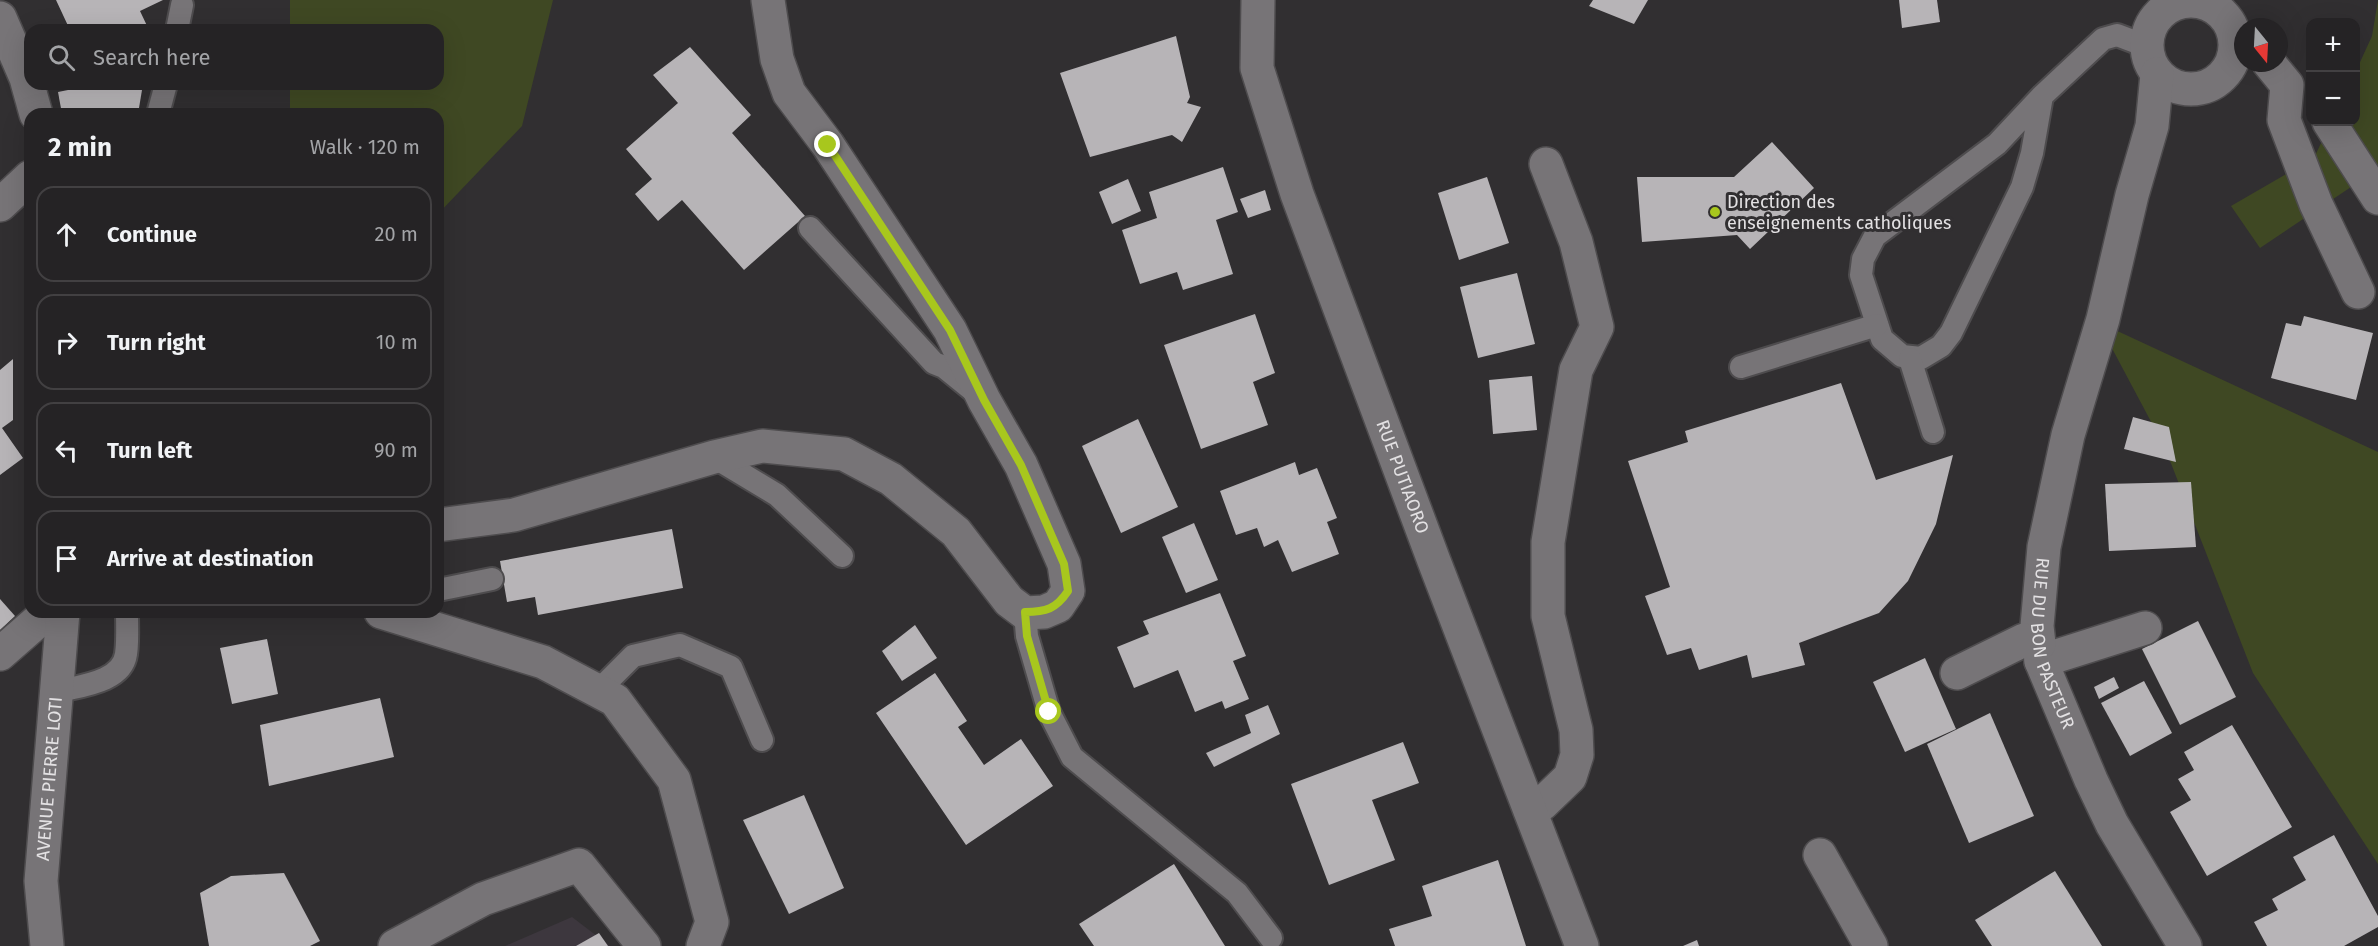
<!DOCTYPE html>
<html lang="en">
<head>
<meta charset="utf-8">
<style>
  :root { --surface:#252325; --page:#312f32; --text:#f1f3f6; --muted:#a3a4a7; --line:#424042 }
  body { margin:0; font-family:"Fira Sans",sans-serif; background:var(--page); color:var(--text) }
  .controls { position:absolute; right:18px; top:18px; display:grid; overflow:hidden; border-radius:12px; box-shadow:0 6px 24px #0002 }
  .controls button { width:54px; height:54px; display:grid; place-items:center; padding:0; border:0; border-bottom:2px solid var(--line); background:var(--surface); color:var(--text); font:30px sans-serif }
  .compass { position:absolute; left:2234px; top:18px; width:54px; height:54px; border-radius:50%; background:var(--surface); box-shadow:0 6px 24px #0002; rotate:162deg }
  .stop { position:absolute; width:18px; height:18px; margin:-14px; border:4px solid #a8c71d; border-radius:50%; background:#fff }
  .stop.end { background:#a8c71d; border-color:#fff; box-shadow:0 2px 6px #0008 }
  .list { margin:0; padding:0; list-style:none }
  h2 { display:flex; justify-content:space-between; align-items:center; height:78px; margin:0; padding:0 24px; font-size:26px }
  h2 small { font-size:20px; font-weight:400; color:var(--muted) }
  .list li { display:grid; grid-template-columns:39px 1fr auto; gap:18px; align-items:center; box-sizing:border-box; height:96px; margin:0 12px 12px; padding:0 12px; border:2px solid var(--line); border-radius:18px }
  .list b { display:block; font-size:22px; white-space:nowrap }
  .list em { font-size:20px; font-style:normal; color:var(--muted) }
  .icon { flex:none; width:33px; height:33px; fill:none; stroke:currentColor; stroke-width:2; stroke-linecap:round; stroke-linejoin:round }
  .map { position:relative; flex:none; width:2378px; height:946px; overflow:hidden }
  .search { position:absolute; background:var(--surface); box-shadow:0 6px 24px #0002; left:24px; top:24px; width:420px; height:66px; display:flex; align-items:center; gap:15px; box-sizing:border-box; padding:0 21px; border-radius:18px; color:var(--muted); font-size:22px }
  .panel { position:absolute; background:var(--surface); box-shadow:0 6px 24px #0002; left:24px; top:108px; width:420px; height:510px; border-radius:18px }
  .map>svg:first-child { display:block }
  .built { fill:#3d373e }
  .green { fill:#3f4823 }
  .building { fill:#b7b4b7 }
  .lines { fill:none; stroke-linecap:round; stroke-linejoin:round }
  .lane-casing { stroke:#4e4c4e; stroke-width:26 }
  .street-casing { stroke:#4e4c4e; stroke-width:36 }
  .secondary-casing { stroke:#4e4c4e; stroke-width:36 }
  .lane { stroke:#777477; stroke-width:22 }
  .street { stroke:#777477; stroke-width:33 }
  .secondary { stroke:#777477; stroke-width:33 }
  .route { stroke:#a8c71d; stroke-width:8 }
  .poi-dot { fill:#a8c71d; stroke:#312f31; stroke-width:2 }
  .labels { text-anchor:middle; stroke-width:6; stroke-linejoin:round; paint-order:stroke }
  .poi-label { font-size:18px; fill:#e3e1e3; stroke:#312f31; text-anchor:start }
  .street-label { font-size:18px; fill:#e3e1e3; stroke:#312f31 }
</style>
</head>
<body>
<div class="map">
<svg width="2378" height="946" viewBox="0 0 2378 946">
  <rect width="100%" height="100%" fill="#312f31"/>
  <!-- built -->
  <path class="built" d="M572,917L610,946H505Z"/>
  <!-- green -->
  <g class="green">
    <path d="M290,0H553L522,126L438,214V114H290V84H438V30H290Z"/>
    <path d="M2378,0V169L2260,248L2231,206L2314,158L2331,122H2356V71L2372,36Z"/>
    <path d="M2098,322L2378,452V864L2253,673L2165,448Z"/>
  </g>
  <!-- building -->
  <g class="building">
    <path d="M56,0H163L140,11L149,30H70Z"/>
    <path d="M1593,0H1648L1634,24L1589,6Z"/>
    <path d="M1899,0H1937L1940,22L1902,28Z"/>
    <path d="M1176,36L1190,97L1187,103L1201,107L1182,142L1172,135L1090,157L1060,73Z"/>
    <path d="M690,47L751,115L732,133L805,216L744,270L682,200L658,221L635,194L652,179L626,149L678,103L653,75Z"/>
    <path d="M98,84H143L138,114H62L58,92Z"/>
    <path d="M1772,142L1814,188L1750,249L1737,235L1642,242L1637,177H1734Z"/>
    <path d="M1223,167L1238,212L1216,220L1233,274L1183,290L1177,272L1140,284L1122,230L1157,218L1149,192Z"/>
    <path d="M1487,177L1509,243L1459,260L1438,193Z"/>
    <path d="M1128,179L1141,211L1112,224L1099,192Z"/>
    <path d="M1265,190L1271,210L1248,218L1240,199Z"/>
    <path d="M1517,273L1535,344L1478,358L1460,287Z"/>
    <path d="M1255,314L1275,373L1253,382L1268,425L1201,449L1164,345Z"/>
    <path d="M2304,316L2373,333L2356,400L2271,378L2286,323L2301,326Z"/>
    <path d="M13,359V420L2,428L23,458L0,475V370Z"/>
    <path d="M1532,376L1537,430L1493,434L1489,380Z"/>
    <path d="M1841,383L1876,480L1953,455L1936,524L1908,581L1879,613L1799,643L1805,665L1752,678L1747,655L1699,670L1691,648L1667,655L1645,596L1670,587L1628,461L1688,442L1685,431Z"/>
    <path d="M2133,417L2169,427L2176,462L2124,449Z"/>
    <path d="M1138,419L1178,507L1121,533L1082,446Z"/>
    <path d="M1295,462L1299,475L1317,468L1337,518L1327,522L1339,554L1292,572L1278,540L1264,547L1257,528L1236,535L1220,491Z"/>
    <path d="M2191,482L2196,547L2109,551L2105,484Z"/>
    <path d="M1194,523L1218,580L1186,593L1162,537Z"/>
    <path d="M672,529L683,588L538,615L535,597L507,602L500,561Z"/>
    <path d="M1220,593L1246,656L1233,661L1249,699L1225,709L1222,701L1195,712L1178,670L1134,688L1117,647L1149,634L1143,621Z"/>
    <path d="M0,599L15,616L0,630Z"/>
    <path d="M2198,621L2236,697L2180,725L2142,649Z"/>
    <path d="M915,625L937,658L902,681L882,651Z"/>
    <path d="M267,639L278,694L232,704L220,648Z"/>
    <path d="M1925,658L1956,729L1905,752L1873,682Z"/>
    <path d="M935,673L967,721L958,727L984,765L1021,739L1053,786L966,845L876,713Z"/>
    <path d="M2114,677L2119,688L2099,699L2094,687Z"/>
    <path d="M2144,681L2172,733L2130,756L2101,703Z"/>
    <path d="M380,698L394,757L269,786L260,725Z"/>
    <path d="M1268,705L1280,734L1214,767L1206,753L1251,733L1245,715Z"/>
    <path d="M1990,713L2034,816L1969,843L1927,744Z"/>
    <path d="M2232,725L2292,827L2207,876L2170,812L2191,800L2178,779L2194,770L2184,752Z"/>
    <path d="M1403,742L1419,783L1372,800L1395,860L1329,885L1291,784Z"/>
    <path d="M804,795L844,888L789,914L743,820Z"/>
    <path d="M2334,835L2378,916V927L2344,946H2267L2254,922L2278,910L2272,899L2306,880L2293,857Z"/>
    <path d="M1498,860L1526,946H1395L1389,929L1432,916L1422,886Z"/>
    <path d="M1174,864L1225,946H1094L1079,924Z"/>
    <path d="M2055,871L2102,946H1992L1975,920Z"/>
    <path d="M284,873L320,941L310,946H209L200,893L231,876Z"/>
    <path d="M599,933L608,946H576Z"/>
    <path d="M1697,940L1699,946H1683Z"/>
  </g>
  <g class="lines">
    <!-- lane casing -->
    <g class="lane-casing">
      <g id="lane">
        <path d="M177,30L182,5"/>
        <path d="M2042,96L2032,153L2022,187L1951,333L1941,346L1921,358L1902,356L1882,339L1861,275L1863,259L1875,236L1997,144L2042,96L2103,39L2117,35L2146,46"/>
        <path d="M158,114L166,84"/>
        <path d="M810,228L934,363L944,367L976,393"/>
        <path d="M1910,359L1933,432"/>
        <path d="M1741,367L1877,325"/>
        <path d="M714,457L777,495L842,556"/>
        <path d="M438,590L492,579"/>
        <path d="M1025,613L1027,636L1049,712L1072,757L1237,893L1271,938"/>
        <path d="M598,691L633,656L680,645L731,667L762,740"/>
        <path d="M56,692C78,686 122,683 126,654C128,641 127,626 127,612"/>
      </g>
    </g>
    <!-- street casing -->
    <g class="street-casing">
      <g id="street">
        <circle cx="2191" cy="45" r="44"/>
        <path d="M2269,63L2287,85L2284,120L2316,204L2358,292"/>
        <path id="s1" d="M2157,74L2152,126L2132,195L2103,319L2068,435L2044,547L2037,626L2041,661L2091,780L2112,824L2185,946"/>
        <path d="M2329,122L2378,198"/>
        <path d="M0,205L30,177"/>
        <path d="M438,525L514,515L714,457L762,446L844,454L891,479L956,532L1009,601L1025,613L1044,612L1058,606L1068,591L1064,564L1021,465L984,400L950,330L828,145L789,93L777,59L768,0"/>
        <path d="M381,612L543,662L615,700L674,780L712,922L703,946"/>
        <path d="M0,654L48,612"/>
        <path d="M2041,661L2145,628"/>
        <path d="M1957,673L2024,640L2039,644"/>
        <path d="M1530,810L1542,804L1570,777L1577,755L1576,730L1548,616V542L1576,370L1597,327L1576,242L1546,164"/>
        <path d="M1820,855L1871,946"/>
        <path d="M395,946L483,899L579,865L644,946"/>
      </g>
    </g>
    <!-- secondary casing -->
    <g class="secondary-casing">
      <g id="secondary">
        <path id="s2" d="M1258,0L1257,68L1297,194L1434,561L1582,946"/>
        <path d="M0,18L26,78L36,114"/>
        <path id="s3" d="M47,946L41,881L63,612"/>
      </g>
    </g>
    <!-- lane -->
    <use href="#lane" class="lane"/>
    <!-- street -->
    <use href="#street" class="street"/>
    <!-- secondary -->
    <use href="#secondary" class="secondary"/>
  </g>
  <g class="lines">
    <!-- route -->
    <path class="route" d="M828,145L950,330L984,400L1021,465L1064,564L1068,591C1056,609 1046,612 1025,612L1027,636L1049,712"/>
  </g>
  <!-- markers -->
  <circle class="poi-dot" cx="1715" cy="212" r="6"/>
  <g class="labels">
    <!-- poi labels -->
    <g class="poi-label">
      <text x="1727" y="208">Direction des<tspan x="1727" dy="21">enseignements catholiques</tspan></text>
    </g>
    <!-- street labels -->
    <g class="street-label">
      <text dy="6" stroke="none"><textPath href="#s2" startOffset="502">RUE PUTIAORO</textPath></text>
      <text dy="6" stroke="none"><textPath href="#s1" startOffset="586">RUE DU BON PASTEUR</textPath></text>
      <text dy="6" stroke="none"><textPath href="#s3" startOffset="168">AVENUE PIERRE LOTI</textPath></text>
    </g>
  </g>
</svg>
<div class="controls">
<button>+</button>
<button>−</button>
</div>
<svg class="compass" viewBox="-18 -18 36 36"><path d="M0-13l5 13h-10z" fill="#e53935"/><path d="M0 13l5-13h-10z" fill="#a3a4a7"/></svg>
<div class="stop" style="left:1049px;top:712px"></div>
<div class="stop end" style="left:828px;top:145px"></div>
<div class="search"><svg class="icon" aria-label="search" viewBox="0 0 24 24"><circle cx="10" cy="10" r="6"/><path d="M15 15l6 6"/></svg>Search here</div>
<section class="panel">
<h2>2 min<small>Walk · 120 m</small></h2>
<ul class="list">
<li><svg class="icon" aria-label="ahead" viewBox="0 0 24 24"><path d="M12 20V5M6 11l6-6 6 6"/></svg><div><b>Continue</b></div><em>20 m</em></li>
<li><svg class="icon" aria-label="right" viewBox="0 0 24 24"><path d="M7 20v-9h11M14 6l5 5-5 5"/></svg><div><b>Turn right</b></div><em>10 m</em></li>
<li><svg class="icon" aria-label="left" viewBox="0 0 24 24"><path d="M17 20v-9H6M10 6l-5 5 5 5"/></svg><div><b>Turn left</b></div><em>90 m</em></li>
<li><svg class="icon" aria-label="arrive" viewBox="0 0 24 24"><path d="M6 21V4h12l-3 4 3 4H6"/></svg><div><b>Arrive at destination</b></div></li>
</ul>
</section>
</div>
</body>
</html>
